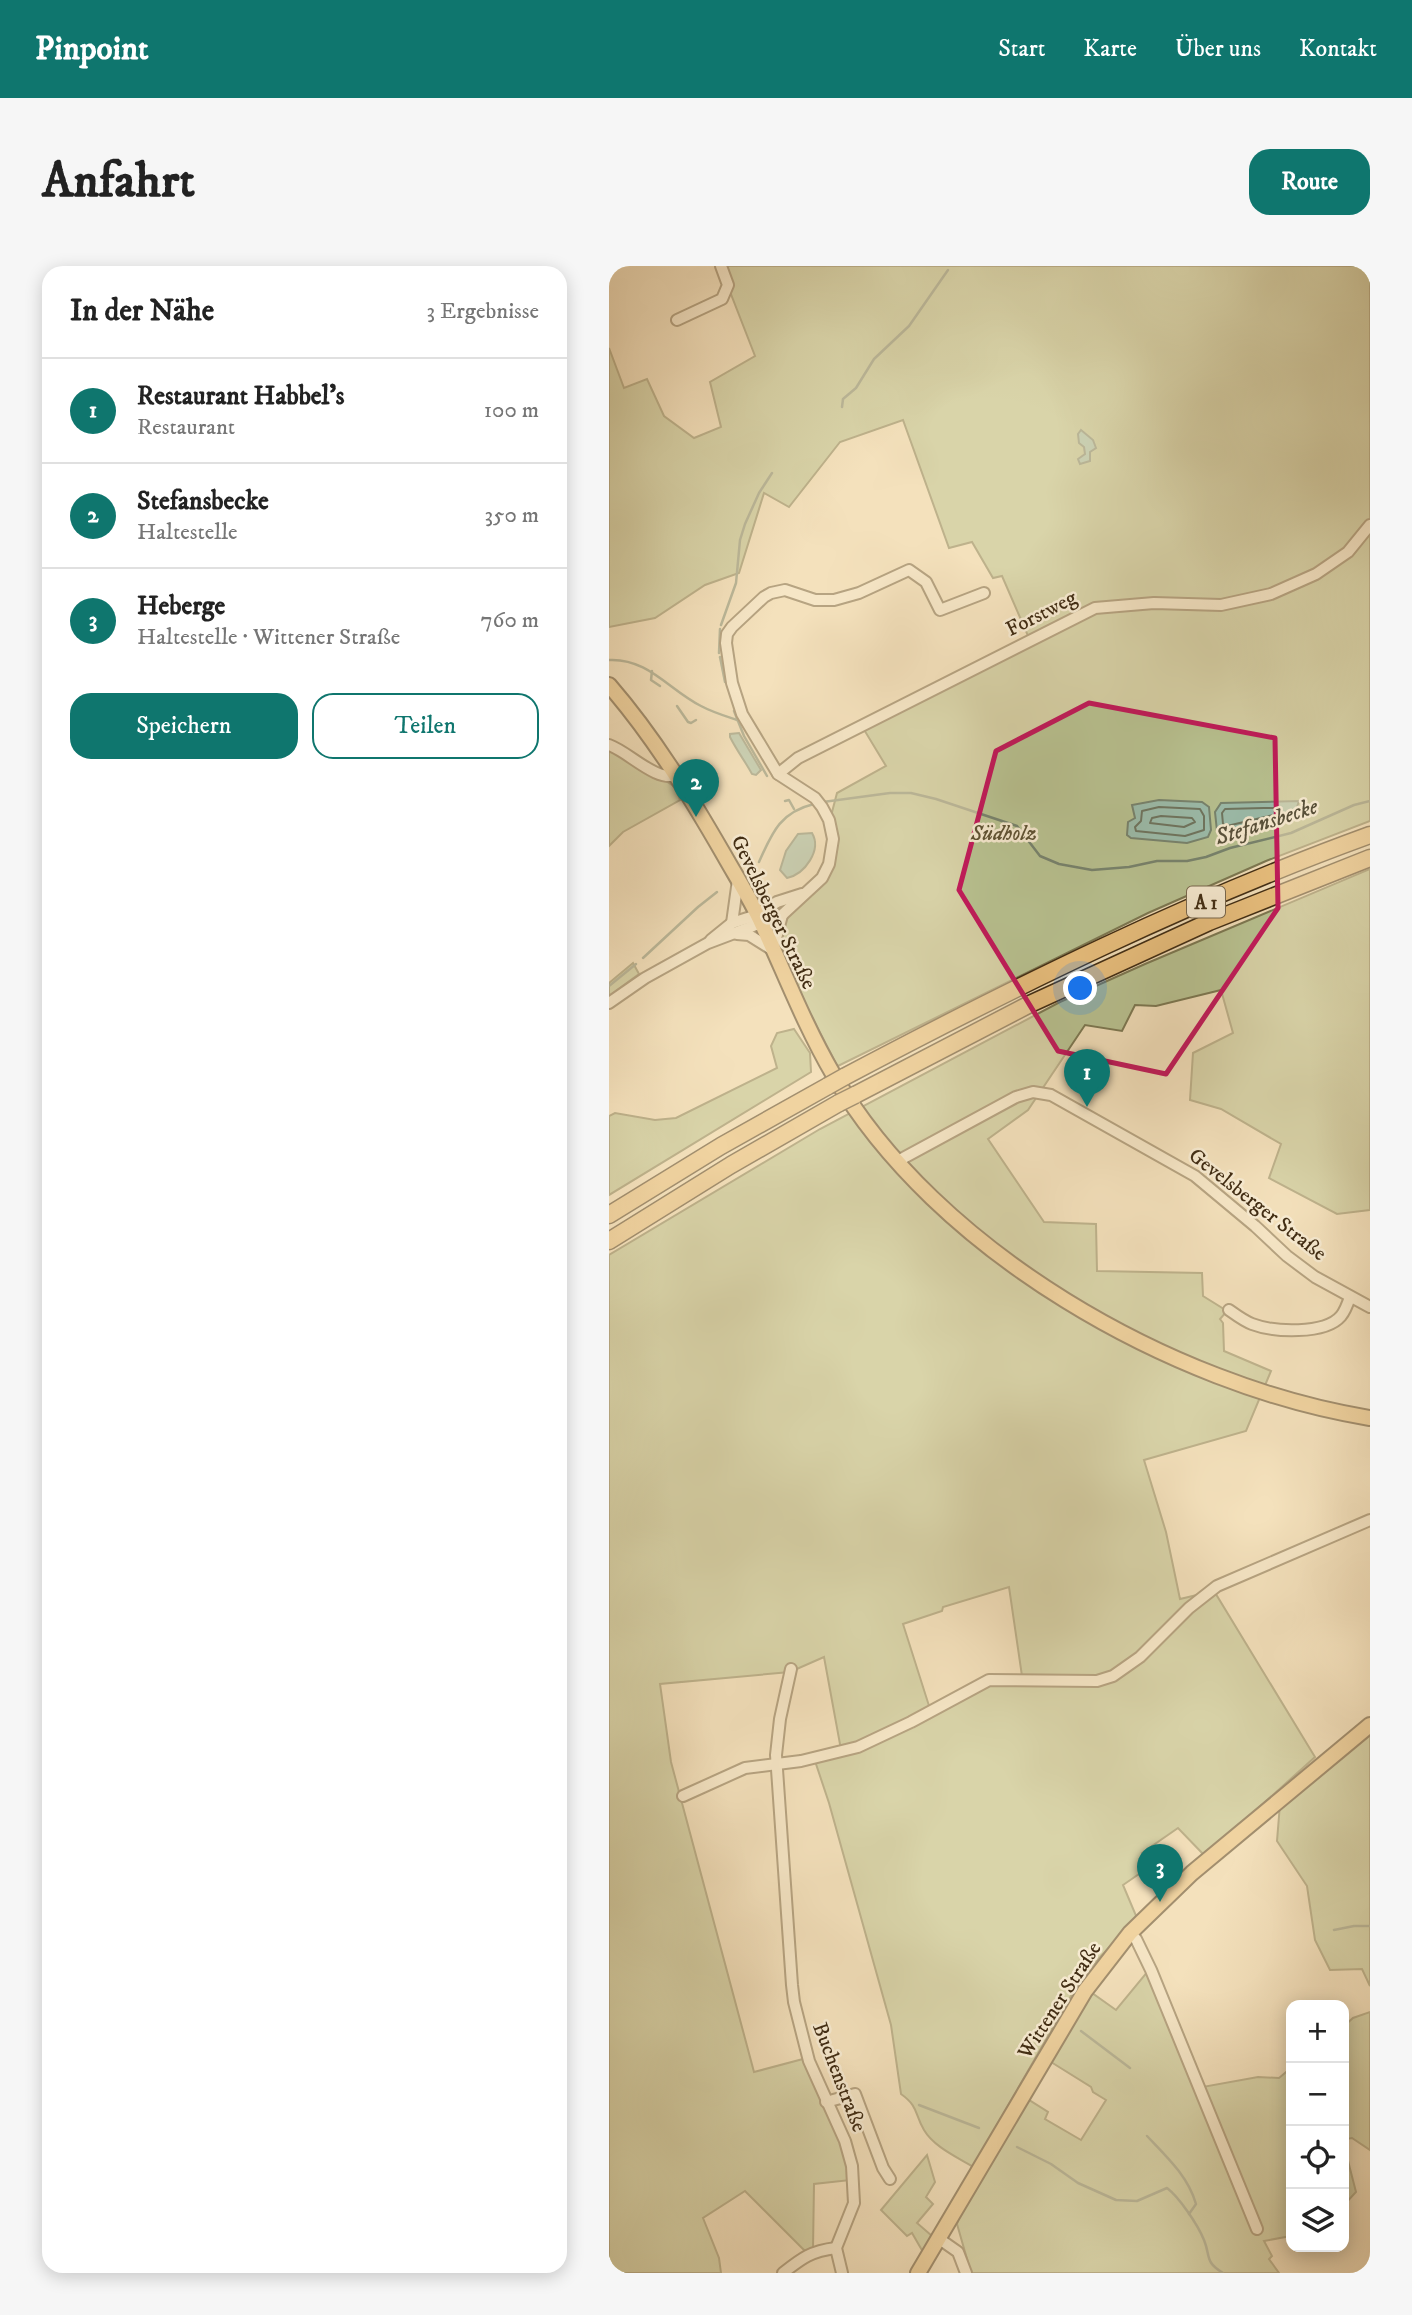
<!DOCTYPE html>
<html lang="de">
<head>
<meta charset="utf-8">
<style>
  :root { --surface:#fff; --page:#f6f6f6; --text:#222; --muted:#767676; --line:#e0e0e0; --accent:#0f766e }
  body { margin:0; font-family:"IM FELL DW Pica",serif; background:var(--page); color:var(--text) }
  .controls { position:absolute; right:21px; bottom:21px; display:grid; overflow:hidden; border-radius:14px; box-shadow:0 4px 18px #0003 }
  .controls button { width:63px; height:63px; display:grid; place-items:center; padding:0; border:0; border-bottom:2px solid var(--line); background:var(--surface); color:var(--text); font:35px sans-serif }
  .you { position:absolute; left:472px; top:723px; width:24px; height:24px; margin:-18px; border:5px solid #fff; border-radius:50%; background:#1a73e8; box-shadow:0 0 0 10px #1a73e833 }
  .badge { display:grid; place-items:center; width:46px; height:46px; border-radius:50%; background:var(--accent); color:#fff; font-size:23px; font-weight:700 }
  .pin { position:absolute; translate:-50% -58px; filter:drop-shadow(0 2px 4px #0008) }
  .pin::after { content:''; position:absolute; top:37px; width:24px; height:21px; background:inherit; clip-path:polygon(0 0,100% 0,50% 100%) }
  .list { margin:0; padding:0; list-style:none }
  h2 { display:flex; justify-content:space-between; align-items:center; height:91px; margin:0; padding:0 28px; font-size:30px }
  h2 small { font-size:23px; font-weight:400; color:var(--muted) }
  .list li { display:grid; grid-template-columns:46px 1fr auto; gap:21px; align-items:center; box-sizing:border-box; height:105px; padding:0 28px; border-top:2px solid var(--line) }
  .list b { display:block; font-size:26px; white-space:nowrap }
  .list p { margin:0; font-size:23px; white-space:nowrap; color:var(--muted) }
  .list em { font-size:23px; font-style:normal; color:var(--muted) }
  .actions { display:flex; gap:14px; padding:21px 28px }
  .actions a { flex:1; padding:16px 0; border:2px solid var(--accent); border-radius:21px; text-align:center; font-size:24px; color:var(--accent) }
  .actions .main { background:var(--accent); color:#fff }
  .icon { flex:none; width:38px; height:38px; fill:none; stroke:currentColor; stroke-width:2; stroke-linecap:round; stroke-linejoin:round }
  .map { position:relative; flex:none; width:761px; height:2007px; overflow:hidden; border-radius:21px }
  header { display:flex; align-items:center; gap:42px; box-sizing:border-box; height:98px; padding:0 35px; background:var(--accent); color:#fff }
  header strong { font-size:33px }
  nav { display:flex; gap:38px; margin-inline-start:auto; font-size:24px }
  .intro { display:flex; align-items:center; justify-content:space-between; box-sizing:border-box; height:168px; padding:0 42px }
  h1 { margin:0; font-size:49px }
  .button { padding:18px 32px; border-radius:21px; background:var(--accent); color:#fff; font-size:24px; font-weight:700 }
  main { display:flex; gap:42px; padding:0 42px }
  aside { flex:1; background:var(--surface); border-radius:21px; box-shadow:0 4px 18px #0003 }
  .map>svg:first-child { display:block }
  .green { fill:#b9c392; stroke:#7c7852; stroke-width:2; fill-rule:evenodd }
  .water { fill:#9cbead; stroke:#77846f; stroke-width:2 }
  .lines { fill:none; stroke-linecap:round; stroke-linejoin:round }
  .shore { stroke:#6e7560; stroke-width:2 }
  .stream { stroke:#77846f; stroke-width:2.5 }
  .minor-casing { stroke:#6d593d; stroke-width:14 }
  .major-casing { stroke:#402c13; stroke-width:18 }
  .highway-casing { stroke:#402c13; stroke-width:19 }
  .minor { stroke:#f8ecd3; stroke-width:10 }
  .major { stroke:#eac07e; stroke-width:14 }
  .highway { stroke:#eac07e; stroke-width:16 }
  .highway-bridge-casing { stroke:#402c13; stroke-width:19; stroke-linecap:butt }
  .highway-bridge { stroke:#eac07e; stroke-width:16 }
  .marked { fill:none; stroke:#c2185b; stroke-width:5; stroke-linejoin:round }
  .labels { text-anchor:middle; stroke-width:5; stroke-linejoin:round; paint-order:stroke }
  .shield { fill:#f8ecd3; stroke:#77664d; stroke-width:2 }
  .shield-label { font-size:19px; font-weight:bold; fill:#402c13 }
  .street-label { font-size:21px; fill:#402c13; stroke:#f8ecd3 }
  .park-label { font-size:21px; font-style:italic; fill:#5e5233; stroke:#f8ecd3 }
  .water-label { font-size:23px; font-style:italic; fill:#57503a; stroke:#f8ecd3 }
</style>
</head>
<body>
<header>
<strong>Pinpoint</strong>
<nav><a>Start</a><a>Karte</a><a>Über uns</a><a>Kontakt</a></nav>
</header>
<div class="intro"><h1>Anfahrt</h1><a class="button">Route</a></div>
<main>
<aside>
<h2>In der Nähe<small>3 Ergebnisse</small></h2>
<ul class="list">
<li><span class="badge">1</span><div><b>Restaurant Habbel's</b><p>Restaurant</p></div><em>100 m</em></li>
<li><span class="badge">2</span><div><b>Stefansbecke</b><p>Haltestelle</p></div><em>350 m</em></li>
<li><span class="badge">3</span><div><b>Heberge</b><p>Haltestelle · Wittener Straße</p></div><em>760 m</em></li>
</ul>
<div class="actions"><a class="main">Speichern</a><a>Teilen</a></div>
</aside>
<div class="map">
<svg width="761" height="2007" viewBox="0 0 761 2007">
  <rect width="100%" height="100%" fill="#f4e1bc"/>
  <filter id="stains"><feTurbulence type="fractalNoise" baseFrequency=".00286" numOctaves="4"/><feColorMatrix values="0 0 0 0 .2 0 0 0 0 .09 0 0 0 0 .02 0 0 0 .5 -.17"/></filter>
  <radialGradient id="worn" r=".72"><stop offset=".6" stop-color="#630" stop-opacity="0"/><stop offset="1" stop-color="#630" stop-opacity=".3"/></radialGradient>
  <!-- green -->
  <g class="green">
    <path d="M111,0H761V555L657,595L539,647L229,800L227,798C214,771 167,689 174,662C179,642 203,626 217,613L222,550L228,527L277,500L254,462L420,372L393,310L384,312L363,276L340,282L294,154L231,176L180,241L155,227L130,307L96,319L46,352L0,361V82L15,122L38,113L55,150L85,172L112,161L101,116L146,90Z"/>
    <path d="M0,482L16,488L66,521L71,534L14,566L0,580Z"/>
    <path d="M761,603V944L728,948L660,912L672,878L612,843L581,834L584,787L624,767L612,724L547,740L526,739L513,765L476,759L419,844L379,873L435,956L487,958L488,1005L593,1007L594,1030L618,1045L611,1053L614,1057L615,1085L662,1105L637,1165L535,1194L557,1266L571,1333L605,1325L706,1491L596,1590L569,1562L533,1587L543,1599L514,1619L528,1652L474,1709L377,1878L387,1887L420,1834L439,1846L436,1853L472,1874L497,1834L484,1826L482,1821L442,1796L483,1727L507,1744L539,1705L594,1821L649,1811L670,1812L682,1802V1970L655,1975L663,1990L660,1993L670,2007H362L348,1958L364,1901C348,1891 325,1881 315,1864C305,1847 310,1841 292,1828L282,1759L220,1537L206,1495L233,1489L215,1391L181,1406L51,1418L62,1496L145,1806L194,1793L233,1880L242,1914L205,1918L204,1983L197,1986L136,1925L94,1952L110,1992L112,2007H0V989L211,863L451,736L536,698ZM400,1321L413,1410L381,1416L321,1443L294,1358L333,1345L334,1341Z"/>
    <path d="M24,697L30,708L0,730V717Z"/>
    <path d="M185,763L201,787L202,806L0,929V850L6,847L46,854L67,852L168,802L162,780L168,767Z"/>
    <path d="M761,1462V1720L753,1703L721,1704L706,1674L698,1620L668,1575L671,1538Z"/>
    <path d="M761,1746V1884L743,1872L737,1873V1887L747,1926L735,1939V1760L744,1752Z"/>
    <path d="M318,1889L326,1916L317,1931L324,1938L308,1957L323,1970L314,1986L303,1967L298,1970L272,1944Z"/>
  </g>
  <!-- water -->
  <g class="water">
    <path d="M472,164L484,174L487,182L481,186V195L471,198L469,193L476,188L475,181L470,177L469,168Z"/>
    <path d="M130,467L152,504L147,509L143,508C136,495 128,485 121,471V468Z"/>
    <path d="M550,534L593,536L600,541L602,564L599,571L578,577L522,572L518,569L519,556L526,552L523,539Z"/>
    <path d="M690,535L684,553L611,568L608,565L606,546L612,537Z"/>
    <path d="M203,567C213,584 196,608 178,612L171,604L177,585L189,568Z"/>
  </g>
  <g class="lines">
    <!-- shore -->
    <g class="shore">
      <path d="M550,541L591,543L595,550V564L576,570L527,565L526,561L532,555L533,545Z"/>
      <path d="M655,542H671L673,547L618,560L614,558L613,547L616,543Z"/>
      <path d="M552,550L583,552L586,556L575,561L541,557L543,552Z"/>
    </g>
    <!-- stream -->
    <g class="stream">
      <path d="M233,141L234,133L247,122L265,93L300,60L339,4"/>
      <path d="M112,359L127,317L131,274L136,258L150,227L163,207"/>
      <path d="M110,387L111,363"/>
      <path d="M111,391L116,416"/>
      <path d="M0,394C39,392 60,424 92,440C103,446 116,450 128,454"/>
      <path d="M43,405L42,414L51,420"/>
      <path d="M68,440L79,456L82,457L87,454"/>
      <path d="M125,445L135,470L158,510"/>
      <path d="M176,535L180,534L185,543"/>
      <path d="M214,536L281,527H302L327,533L408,560L431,590L450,598L483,604L520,601L548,595H578L597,591L621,582L682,567L745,539L761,535"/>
      <path d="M150,596C163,567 171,546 205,538"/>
      <path d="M34,692L89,641L108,626"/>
      <path d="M0,720L27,698"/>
      <path d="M725,1664L745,1660H761"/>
      <path d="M472,1765L521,1802"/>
      <path d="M310,1839L370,1862"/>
      <path d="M538,1870C557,1890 579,1910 587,1938L580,1948"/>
      <path d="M408,1881L442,1898L469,1917L507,1934L528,1935L558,1922C570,1931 589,1959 595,1974C602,1991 595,1995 614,2007"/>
    </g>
    <!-- minor casing -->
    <g class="minor-casing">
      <g id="minor">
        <path d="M68,54L113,33L119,19L112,0"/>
        <path d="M0,479C20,486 47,516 67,509"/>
        <path d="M169,508L189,492L486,342L545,337L612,339L662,328L707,308L739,286L761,259"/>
        <path d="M123,657L129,614"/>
        <path d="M128,668L140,669L164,684L173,649"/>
        <path d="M102,674L123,657L148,649L168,636L193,628"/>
        <path d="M0,737L36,712L99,677L173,649L213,612L220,598L224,573L220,554L213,541L206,532L169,508L133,448L123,417L117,377L118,368L123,361L155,331L162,327L176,324L206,334H225L250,327L300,304L317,316L331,344L375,327"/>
        <path d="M287,896L407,831L424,826L442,829L586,910L646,960L678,990L706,1011L761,1041"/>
        <path d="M620,1044C627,1049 635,1055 643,1058C664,1066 716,1069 732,1050C736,1045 739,1037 741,1031"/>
        <path d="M182,1403L171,1453L167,1489L183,1719L185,1736L200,1795L236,1875L243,1900L245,1937L227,1982L233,2007"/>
        <path d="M74,1530L136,1502L192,1495L249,1481L302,1456L380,1414L488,1415L504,1410L531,1391L580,1342L608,1320L761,1254"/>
        <path d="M521,1667L527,1673L542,1704L648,1963"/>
        <path d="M217,1836L246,1828L274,1902L281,1913"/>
        <path d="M329,1972L349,1986L357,2007"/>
        <path d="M174,2007C193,1992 202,1985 227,1982"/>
      </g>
    </g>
    <!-- major casing -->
    <g class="major-casing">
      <g id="major">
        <path d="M0,419C45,471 81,530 115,589C128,612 142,634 153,658C176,708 196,760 224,808C326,985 563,1120 761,1152"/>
        <path d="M309,2007L476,1725L521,1667L583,1607L761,1459"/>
      </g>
    </g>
    <!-- highway casing -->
    <g class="highway-casing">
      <g id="highway">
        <path d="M235,811C405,721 579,635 761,569"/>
        <path d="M246,829L421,738L600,656L761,592"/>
        <path d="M0,949L112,880L219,820"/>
        <path d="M0,975L122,899L230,837"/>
      </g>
    </g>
    <!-- minor -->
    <use href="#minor" class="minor"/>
    <!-- major -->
    <use href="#major" class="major"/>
    <!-- highway -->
    <use href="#highway" class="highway"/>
    <!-- highway-bridge casing -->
    <g class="highway-bridge-casing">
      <g id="highway-bridge">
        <path d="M219,820L235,811"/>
        <path d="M230,837L246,829"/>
      </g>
    </g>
    <!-- highway-bridge -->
    <use href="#highway-bridge" class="highway-bridge"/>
  </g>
  <!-- marked area -->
  <path d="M0 0H761V2007H0ZM480,437L666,472L669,642L557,808L449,785L350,624L387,485Z" fill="#f4e1bc" fill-opacity=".55" fill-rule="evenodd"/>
  <path class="marked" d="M480,437L666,472L669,642L557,808L449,785L350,624L387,485Z"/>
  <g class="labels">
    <!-- shield labels -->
    <rect class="shield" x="578" y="620.5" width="38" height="31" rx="5"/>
    <g class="shield-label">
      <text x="597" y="643">A 1</text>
    </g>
    <!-- street labels -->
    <g class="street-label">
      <text transform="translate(432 347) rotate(-27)" y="7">Forstweg</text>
      <text transform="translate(165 646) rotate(64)" y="7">Gevelsberger Straße</text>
      <text transform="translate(649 938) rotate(38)" y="7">Gevelsberger Straße</text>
      <text transform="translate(450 1734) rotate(-57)" y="7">Wittener Straße</text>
      <text transform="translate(231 1811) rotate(69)" y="7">Buchenstraße</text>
    </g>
    <!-- park labels -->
    <g class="park-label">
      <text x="395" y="574">Südholz</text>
    </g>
    <!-- water labels -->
    <g class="water-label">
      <text transform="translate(657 555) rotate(-18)" y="8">Stefansbecke</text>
    </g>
  </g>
  <rect width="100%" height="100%" filter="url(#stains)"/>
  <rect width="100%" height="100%" fill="url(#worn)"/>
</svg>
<div class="controls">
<button>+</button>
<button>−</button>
<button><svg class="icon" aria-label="locate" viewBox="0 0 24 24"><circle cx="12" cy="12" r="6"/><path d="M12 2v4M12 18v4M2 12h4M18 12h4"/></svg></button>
<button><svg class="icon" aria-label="layers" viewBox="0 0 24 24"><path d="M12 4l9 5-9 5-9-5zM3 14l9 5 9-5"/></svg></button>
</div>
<div class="you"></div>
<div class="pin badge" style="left:478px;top:841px">1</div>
<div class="pin badge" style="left:87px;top:551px">2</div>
<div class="pin badge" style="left:551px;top:1636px">3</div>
</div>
</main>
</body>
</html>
